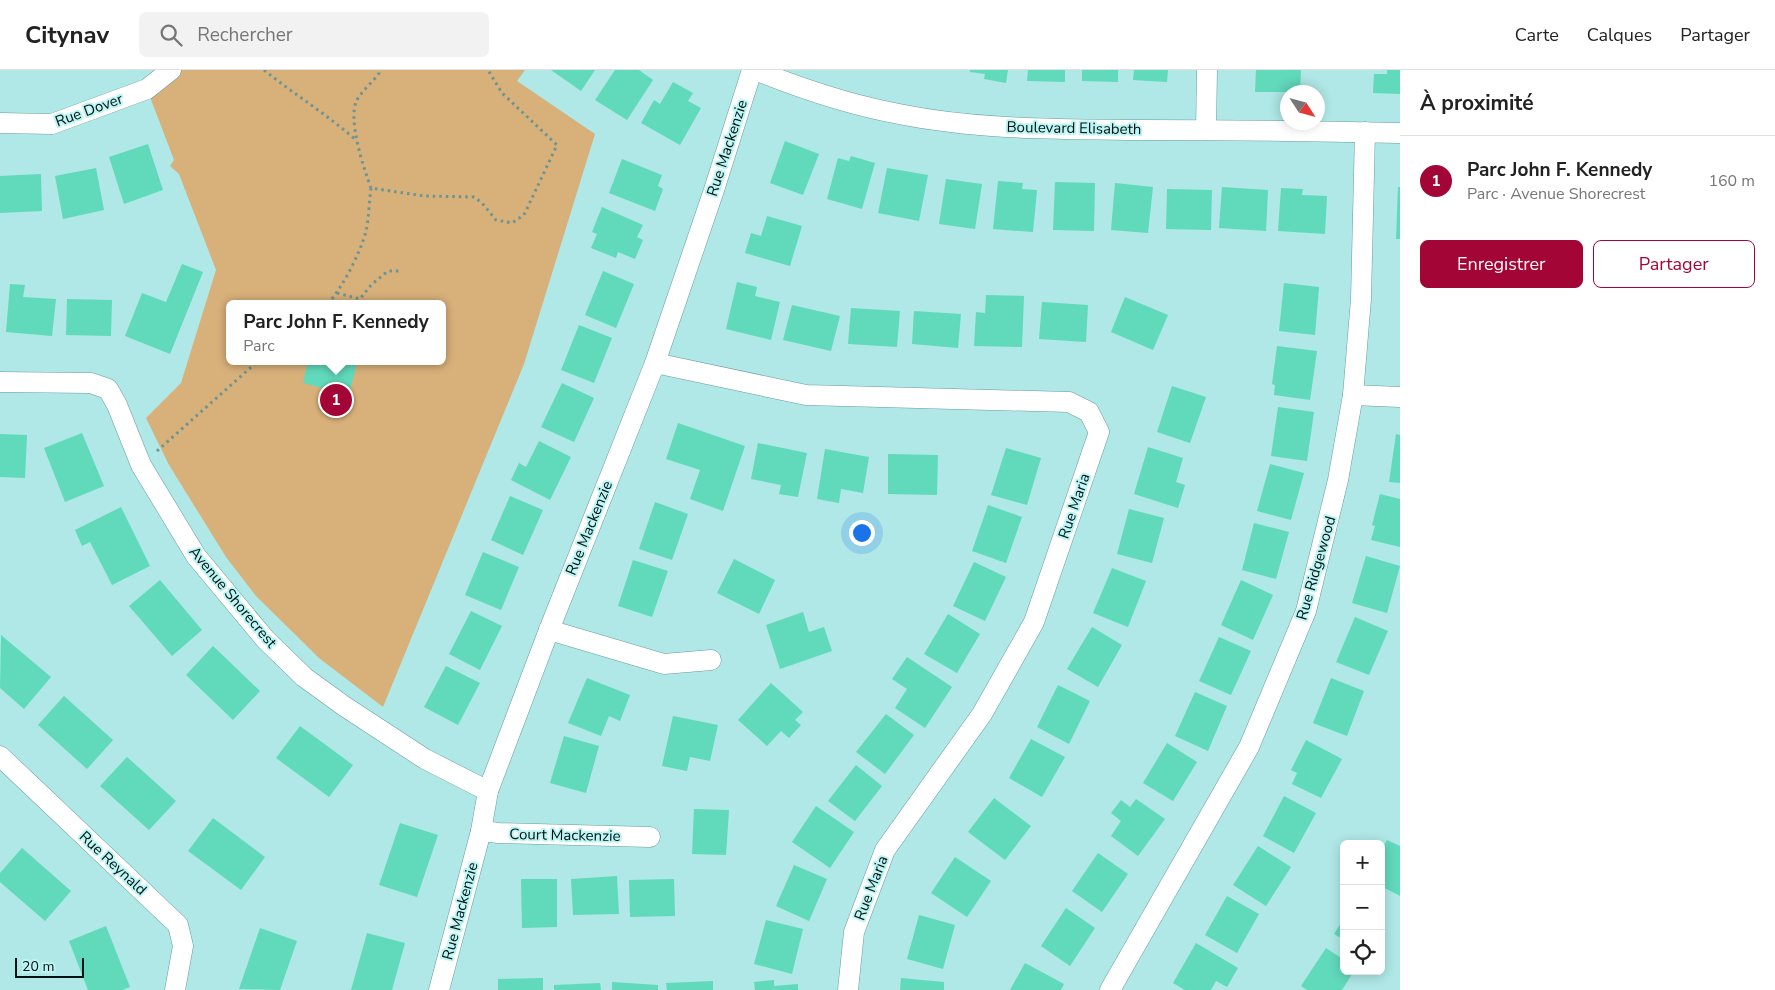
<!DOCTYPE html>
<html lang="fr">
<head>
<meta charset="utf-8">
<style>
  :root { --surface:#fff; --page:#f2f2f2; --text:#222; --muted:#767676; --line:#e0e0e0; --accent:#a30636 }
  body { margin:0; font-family:"Nunito Sans",sans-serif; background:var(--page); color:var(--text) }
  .controls { position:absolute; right:15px; bottom:15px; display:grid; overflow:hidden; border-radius:8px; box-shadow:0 2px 12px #0003 }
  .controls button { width:45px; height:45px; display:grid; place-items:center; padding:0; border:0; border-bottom:1px solid var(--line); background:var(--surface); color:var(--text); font:25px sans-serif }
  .compass { position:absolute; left:1280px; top:15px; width:45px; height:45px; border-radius:50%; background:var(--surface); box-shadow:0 2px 12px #0003; rotate:126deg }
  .scale { position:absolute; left:15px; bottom:12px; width:69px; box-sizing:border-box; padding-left:5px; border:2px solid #011; border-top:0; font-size:14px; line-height:18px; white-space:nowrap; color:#011; -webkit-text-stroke:4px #bcf5f4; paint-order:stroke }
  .you { position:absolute; left:861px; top:462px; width:18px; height:18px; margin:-12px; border:4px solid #fff; border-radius:50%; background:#1a73e8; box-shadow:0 0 0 8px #1a73e833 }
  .badge { display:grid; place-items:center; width:32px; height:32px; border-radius:50%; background:var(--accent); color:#fff; font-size:16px; font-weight:700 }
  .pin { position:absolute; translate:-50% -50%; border:2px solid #fff; box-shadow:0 1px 5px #0006 }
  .popup { position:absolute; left:226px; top:230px; width:220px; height:65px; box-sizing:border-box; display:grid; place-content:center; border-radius:8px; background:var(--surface); filter:drop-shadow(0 1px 4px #0005); font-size:16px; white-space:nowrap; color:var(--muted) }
  .popup b { font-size:19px; color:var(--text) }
  .popup::after { content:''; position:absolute; left:50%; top:100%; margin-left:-10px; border:10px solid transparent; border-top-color:var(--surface) }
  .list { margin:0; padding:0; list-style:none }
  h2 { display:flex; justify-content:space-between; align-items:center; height:65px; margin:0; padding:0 20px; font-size:21px }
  h2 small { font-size:16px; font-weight:400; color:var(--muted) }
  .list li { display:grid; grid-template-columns:32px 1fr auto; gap:15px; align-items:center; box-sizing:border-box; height:90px; padding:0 20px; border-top:1px solid var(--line) }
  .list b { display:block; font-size:19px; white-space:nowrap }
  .list p { margin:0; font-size:16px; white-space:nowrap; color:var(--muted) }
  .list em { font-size:16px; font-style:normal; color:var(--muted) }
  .actions { display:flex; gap:10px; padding:15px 20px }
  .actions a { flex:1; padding:11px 0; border:1px solid var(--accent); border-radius:8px; text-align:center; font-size:18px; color:var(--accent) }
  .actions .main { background:var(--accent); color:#fff }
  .icon { flex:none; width:28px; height:28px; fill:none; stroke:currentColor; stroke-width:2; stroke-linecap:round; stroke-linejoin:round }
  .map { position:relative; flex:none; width:1400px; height:920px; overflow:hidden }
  header { display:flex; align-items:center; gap:30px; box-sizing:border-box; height:70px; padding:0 25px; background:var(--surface); border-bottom:1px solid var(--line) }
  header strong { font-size:24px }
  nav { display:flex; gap:28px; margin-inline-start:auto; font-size:18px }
  .search { width:350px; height:45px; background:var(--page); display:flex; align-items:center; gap:12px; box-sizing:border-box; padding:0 18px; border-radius:8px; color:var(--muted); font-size:19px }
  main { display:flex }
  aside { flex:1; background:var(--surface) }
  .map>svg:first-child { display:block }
  .green { fill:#d8b07a; fill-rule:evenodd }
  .building { fill:#61d9bb }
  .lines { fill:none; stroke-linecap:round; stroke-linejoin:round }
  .street-casing { stroke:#679d9c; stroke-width:21 }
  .path { stroke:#6b9493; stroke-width:3; stroke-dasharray:2.5 4; stroke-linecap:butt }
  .street { stroke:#fff; stroke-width:20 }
  .labels { text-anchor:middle; stroke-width:4; stroke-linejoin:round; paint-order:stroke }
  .street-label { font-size:15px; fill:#011; stroke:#bcf5f4 }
</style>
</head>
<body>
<header>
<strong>Citynav</strong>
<div class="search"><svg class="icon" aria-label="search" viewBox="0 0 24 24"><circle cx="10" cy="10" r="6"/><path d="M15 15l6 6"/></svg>Rechercher</div>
<nav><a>Carte</a><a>Calques</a><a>Partager</a></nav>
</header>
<main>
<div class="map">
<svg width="1400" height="920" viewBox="0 0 1400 920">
  <rect width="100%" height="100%" fill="#afe8e6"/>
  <!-- green -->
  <path class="green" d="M171,0H525L517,11L595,64L524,294L383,637L319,588L256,526L226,487L169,395L146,348L181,313L216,200L179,104L170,96L174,90L147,19ZM230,234H442V291H230Z"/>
  <!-- building -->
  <g class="building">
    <path d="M551,0H595L581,21Z"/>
    <path d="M615,0H639L653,10L627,50L595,30Z"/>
    <path d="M970,0H1008L1006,13L984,9L985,4L970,2Z"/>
    <path d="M1028,0H1065V12L1027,11Z"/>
    <path d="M1082,0H1118V12L1082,11Z"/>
    <path d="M1134,0H1168L1167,12L1133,10Z"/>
    <path d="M1256,0H1301L1300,22H1255Z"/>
    <path d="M1387,0H1400V24L1373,23L1374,4H1387Z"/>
    <path d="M673,12L693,23L688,31L701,38L680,75L641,53L654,30L660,34Z"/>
    <path d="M785,71L819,84L803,125L770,113Z"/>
    <path d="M148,74L163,120L124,134L109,87Z"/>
    <path d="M851,86L875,93L862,139L827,129L838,88L849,91Z"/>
    <path d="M622,89L662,105L658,116L663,119L655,141L609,123Z"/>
    <path d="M96,98L104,140L63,149L55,106Z"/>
    <path d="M887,98L928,105L919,151L878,143Z"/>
    <path d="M41,104L42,141L0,143V106Z"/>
    <path d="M946,109L982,114L975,159L939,154Z"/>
    <path d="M998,111L1023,113L1022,119L1037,120L1033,162L993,159Z"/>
    <path d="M1055,112L1095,113L1094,161L1053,160Z"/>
    <path d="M1115,113L1153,117L1148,163L1111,160Z"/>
    <path d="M1222,117L1268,120L1266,161L1219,158Z"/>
    <path d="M1398,117H1400V169H1396Z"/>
    <path d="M1281,118L1303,119L1302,125L1327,126L1325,164L1278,161Z"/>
    <path d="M1167,119L1212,120L1211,160L1166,159Z"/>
    <path d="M602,137L643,155L637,167L643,170L635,189L618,182L616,188L591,178L597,164L592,162Z"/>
    <path d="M767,146L802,156L790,196L745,183L751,163L761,166Z"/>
    <path d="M182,194L203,202L170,284L125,266L142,223L166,232Z"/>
    <path d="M603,201L634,214L616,258L585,245Z"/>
    <path d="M737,212L757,217L755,226L780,232L771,270L726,259Z"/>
    <path d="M1284,213L1319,217L1315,265L1279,261Z"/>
    <path d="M10,214L25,215L23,227L56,229L52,266L6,262Z"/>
    <path d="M986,225L1024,226L1022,277L974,276L976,242L985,243Z"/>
    <path d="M1125,227L1168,245L1153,280L1111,262Z"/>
    <path d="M67,229L112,230L111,266L66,265Z"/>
    <path d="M1042,232L1088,235L1086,272L1039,269Z"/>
    <path d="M792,235L840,246L831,281L783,270Z"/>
    <path d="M851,238L900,241L897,277L848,274Z"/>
    <path d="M914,241L961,244L958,278L912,274Z"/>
    <path d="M579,255L612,268L594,313L561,300Z"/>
    <path d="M1277,276L1317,281L1310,330L1274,325L1275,315L1272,314Z"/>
    <path d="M308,291H349L357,293L349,325L303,313Z"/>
    <path d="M562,313L594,328L574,372L541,357Z"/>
    <path d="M1172,316L1206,327L1190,373L1157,362Z"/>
    <path d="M1278,337L1314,342L1307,391L1271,386Z"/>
    <path d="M678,353L745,376L723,441L690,429L700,400L666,389Z"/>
    <path d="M82,363L104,416L65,432L44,378Z"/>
    <path d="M0,364L27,365L25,408L0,407Z"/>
    <path d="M1396,364L1400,365V413L1389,412Z"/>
    <path d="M539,371L571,387L550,430L511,410L519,393L526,397Z"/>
    <path d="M758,373L807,383L798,427L779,424L781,415L751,409Z"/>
    <path d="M1148,377L1183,388L1176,412L1185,415L1178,438L1134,424Z"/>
    <path d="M1006,378L1041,388L1027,435L991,425Z"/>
    <path d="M825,379L869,387L863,423L841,419L839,433L817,429Z"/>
    <path d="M888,384L938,385L937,425L888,424Z"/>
    <path d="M1270,394L1304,403L1291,450L1257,441Z"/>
    <path d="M1380,424L1400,429V477L1371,470L1375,456L1372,455Z"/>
    <path d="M510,426L543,440L523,485L491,470Z"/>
    <path d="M655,432L688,444L672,490L639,479Z"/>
    <path d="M988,435L1022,447L1006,493L972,481Z"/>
    <path d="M121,437L150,496L112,515L90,472L82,476L75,460Z"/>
    <path d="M1129,439L1164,448L1152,493L1117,484Z"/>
    <path d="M1254,453L1289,462L1276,509L1242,500Z"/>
    <path d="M483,482L519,497L501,540L465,525Z"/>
    <path d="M1366,486L1400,496L1387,543L1352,533Z"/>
    <path d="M734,489L775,510L759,544L717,523Z"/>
    <path d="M633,490L668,501L652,547L618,536Z"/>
    <path d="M974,492L1006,507L985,551L953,536Z"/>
    <path d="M1112,498L1146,511L1128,557L1093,543Z"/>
    <path d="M160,510L202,560L172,586L129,536Z"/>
    <path d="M1241,510L1273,525L1253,570L1221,555Z"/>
    <path d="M471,541L502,556L480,600L449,584Z"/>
    <path d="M803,542L809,562L824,557L832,581L780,599L766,555Z"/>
    <path d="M948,544L980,564L957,603L924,584Z"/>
    <path d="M1355,547L1388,561L1369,605L1336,592Z"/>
    <path d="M1092,557L1122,575L1098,617L1067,599Z"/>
    <path d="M1,565L51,607L24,639L0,618Z"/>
    <path d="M1219,567L1251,581L1231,625L1199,611Z"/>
    <path d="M213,576L260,621L233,650L186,605Z"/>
    <path d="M907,587L952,617L925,658L895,638L907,619L892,609Z"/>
    <path d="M446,596L480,613L458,655L424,637Z"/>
    <path d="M587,608L630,625L620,651L609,646L601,666L568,653Z"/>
    <path d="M1331,608L1364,621L1347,666L1313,653Z"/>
    <path d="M771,613L803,642L795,650L801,655L789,668L781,661L767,676L738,650Z"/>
    <path d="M1058,615L1090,631L1069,674L1037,657Z"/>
    <path d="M1195,622L1227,636L1208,681L1175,666Z"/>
    <path d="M64,626L113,670L87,699L38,655Z"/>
    <path d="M886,644L914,665L885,704L856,682Z"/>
    <path d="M673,646L718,655L710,691L690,687L687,701L662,696Z"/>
    <path d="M300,656L353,695L329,727L276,688Z"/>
    <path d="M564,666L599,676L586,723L550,713Z"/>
    <path d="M1031,669L1065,687L1042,727L1009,708Z"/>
    <path d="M1306,670L1342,689L1321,728L1292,714L1297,703L1291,700Z"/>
    <path d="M1167,673L1197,692L1173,731L1143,713Z"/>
    <path d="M127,687L176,731L149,760L100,716Z"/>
    <path d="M856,695L882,716L855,751L828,731Z"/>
    <path d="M1284,726L1316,743L1294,783L1263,766Z"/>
    <path d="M994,728L1031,756L1005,790L968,762Z"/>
    <path d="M1136,729L1165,749L1138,786L1111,766L1121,751L1111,743L1121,730L1130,737Z"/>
    <path d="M816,736L854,762L830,798L792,772Z"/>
    <path d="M694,739L729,740L726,785L692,784Z"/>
    <path d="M213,748L265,787L241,820L188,781Z"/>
    <path d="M400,753L438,765L417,827L379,815Z"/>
    <path d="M1387,770L1400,776V826L1381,816V781Z"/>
    <path d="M1258,776L1291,797L1266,836L1233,815Z"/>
    <path d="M22,778L71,821L45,851L0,812V803Z"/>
    <path d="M1098,783L1128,804L1102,842L1072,821Z"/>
    <path d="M955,787L991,811L967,847L931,823Z"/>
    <path d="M794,795L827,809L809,851L776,836Z"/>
    <path d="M617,806L619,844L573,845L571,809Z"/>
    <path d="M521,809H557V857L522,858Z"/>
    <path d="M674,809L675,846L630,847L629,810Z"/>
    <path d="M1227,826L1259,844L1237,883L1205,865Z"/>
    <path d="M1066,838L1095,858L1070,896L1041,876Z"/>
    <path d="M919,845L955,855L943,899L907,889Z"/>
    <path d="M1344,848V870L1334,864Z"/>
    <path d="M766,850L803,859L792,904L754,894Z"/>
    <path d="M106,856L130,917L122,920H88L69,871Z"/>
    <path d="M260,858L297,871L280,920L239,919Z"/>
    <path d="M367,863L405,873L392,920H351Z"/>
    <path d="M1196,873L1238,898L1227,917L1216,911L1211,920H1185L1173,913Z"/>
    <path d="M1326,878L1344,890V901H1354L1342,920H1307L1301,916Z"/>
    <path d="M1025,893L1064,914L1061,920H1010Z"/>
    <path d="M543,908V920H498V909Z"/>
    <path d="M901,908L944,912V920H900Z"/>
    <path d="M774,910V916L798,914V920H755L754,912Z"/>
    <path d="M713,911V920H667L666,913Z"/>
    <path d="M612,912L658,915V920H612Z"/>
    <path d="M600,913L601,920H554V915Z"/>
  </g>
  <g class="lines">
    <!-- street casing -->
    <g class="street-casing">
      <g id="street">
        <path d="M755,0C802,19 850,35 899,44C978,60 1059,59 1140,60C1226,60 1313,61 1400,63"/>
        <path d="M0,53L52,54L147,19L171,0"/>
        <path d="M1206,60L1207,0"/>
        <path d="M655,293L806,325L1069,332L1089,342L1099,362L1034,552L982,644L885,780L854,862L848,920"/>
        <path d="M0,312L91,313L108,319L117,335L141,395L196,486L265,569L304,607L344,636L425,689L488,721"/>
        <path d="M1353,325L1400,327"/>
        <path d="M549,560L664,594L711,590"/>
        <path d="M0,686L178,855L183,876L175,920"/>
        <path d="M481,761L499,763L650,767"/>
        <path d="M439,920L481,761L488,721L549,560L655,293L714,120L752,0"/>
        <path d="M1110,920L1249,677L1306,541L1338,410L1353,325L1361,229L1365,62"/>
      </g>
    </g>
    <!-- path -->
    <g class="path">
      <path d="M264,0C295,25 328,45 357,71"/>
      <path d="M371,118C364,99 347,49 357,30C360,23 374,11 379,3L378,0"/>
      <path d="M337,223L360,229L371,215L388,201H399"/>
      <path d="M328,234C343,216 360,184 366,161C369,148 369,132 371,118L424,126L474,127L482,133L496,150L512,153L524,145L557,75L502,23L488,0"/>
      <path d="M157,381L258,291"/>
    </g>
    <!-- street -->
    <use href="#street" class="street"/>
  </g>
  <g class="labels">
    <!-- street labels -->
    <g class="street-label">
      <text transform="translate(89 40) rotate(-20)" y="5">Rue Dover</text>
      <text transform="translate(1074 58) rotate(1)" y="5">Boulevard Elisabeth</text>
      <text transform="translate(727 78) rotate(-72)" y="5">Rue Mackenzie</text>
      <text transform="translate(1074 436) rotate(-71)" y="5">Rue Maria</text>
      <text transform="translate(589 458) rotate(-68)" y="5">Rue Mackenzie</text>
      <text transform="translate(1316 498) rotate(-74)" y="5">Rue Ridgewood</text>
      <text transform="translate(233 527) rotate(50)" y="5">Avenue Shorecrest</text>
      <text transform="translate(565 765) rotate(1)" y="5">Court Mackenzie</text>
      <text transform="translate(113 793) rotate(43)" y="5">Rue Reynald</text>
      <text transform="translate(871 818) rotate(-69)" y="5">Rue Maria</text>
      <text transform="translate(460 841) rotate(-75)" y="5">Rue Mackenzie</text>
    </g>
  </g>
</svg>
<div class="controls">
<button>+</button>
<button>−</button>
<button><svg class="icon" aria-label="locate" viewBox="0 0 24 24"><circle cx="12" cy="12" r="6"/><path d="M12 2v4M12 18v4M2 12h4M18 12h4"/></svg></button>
</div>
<svg class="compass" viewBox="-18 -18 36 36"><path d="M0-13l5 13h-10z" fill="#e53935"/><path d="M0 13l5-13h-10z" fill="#767676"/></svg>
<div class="scale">20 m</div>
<div class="you"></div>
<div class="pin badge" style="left:336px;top:330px">1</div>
<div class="popup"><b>Parc John F. Kennedy</b>Parc</div>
</div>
<aside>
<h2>À proximité<small></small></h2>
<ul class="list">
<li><span class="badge">1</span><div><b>Parc John F. Kennedy</b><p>Parc · Avenue Shorecrest</p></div><em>160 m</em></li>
</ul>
<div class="actions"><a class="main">Enregistrer</a><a>Partager</a></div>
</aside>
</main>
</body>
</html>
